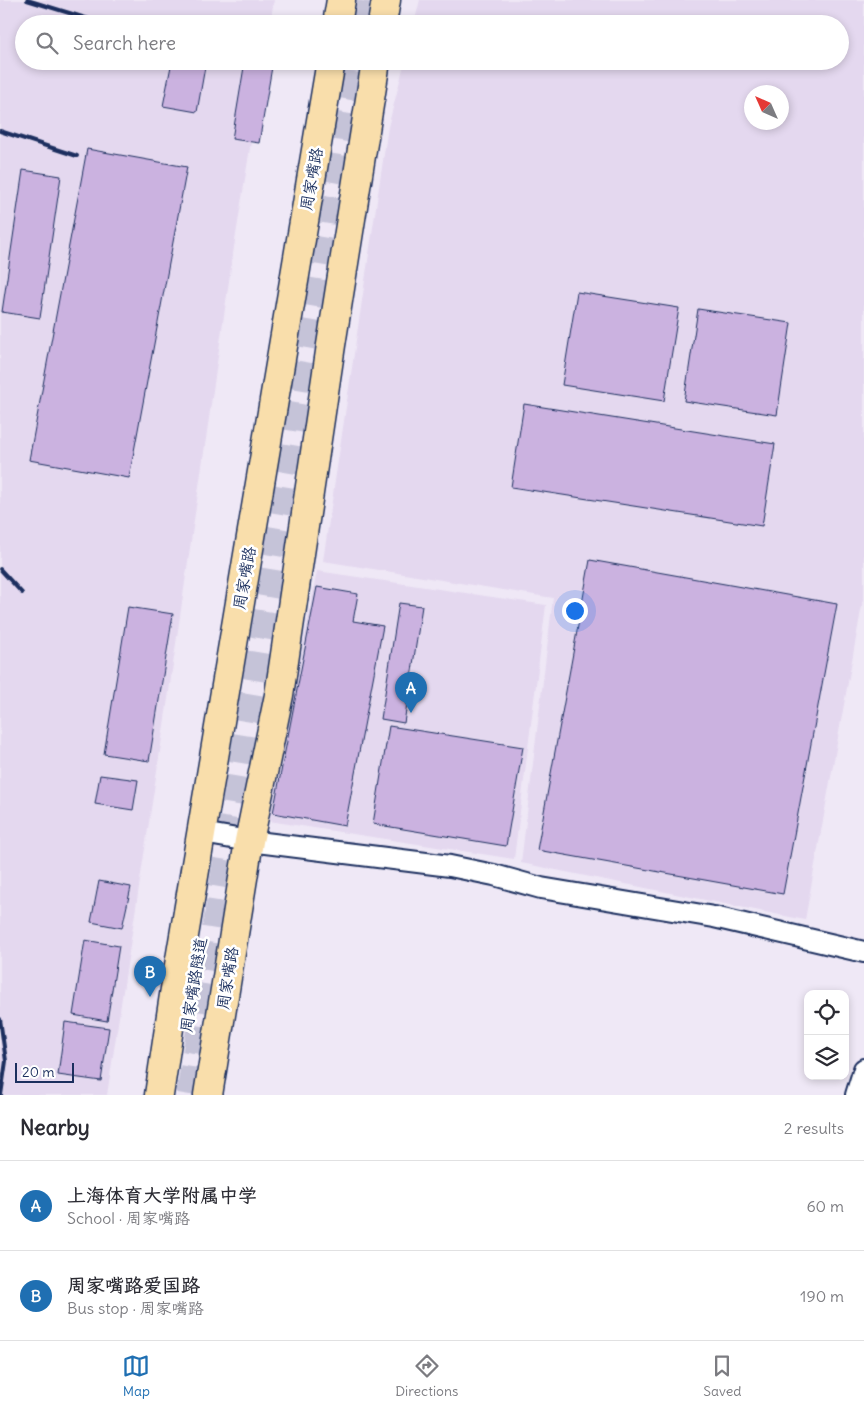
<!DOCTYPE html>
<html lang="en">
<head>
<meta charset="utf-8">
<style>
  :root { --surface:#fff; --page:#f7f7f7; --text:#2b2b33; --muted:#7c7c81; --line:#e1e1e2; --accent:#1f6fb2 }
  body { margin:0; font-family:Delius,"LXGW WenKai TC",sans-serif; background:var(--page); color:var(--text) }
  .controls { position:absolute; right:15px; bottom:15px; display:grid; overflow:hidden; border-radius:10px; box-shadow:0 2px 8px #0003 }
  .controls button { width:45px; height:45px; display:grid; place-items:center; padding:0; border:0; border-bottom:1px solid var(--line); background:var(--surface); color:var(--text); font:25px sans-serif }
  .compass { position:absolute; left:744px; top:85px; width:45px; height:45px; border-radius:50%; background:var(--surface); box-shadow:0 2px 8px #0003; rotate:315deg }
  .scale { position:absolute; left:15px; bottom:12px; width:59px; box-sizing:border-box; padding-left:5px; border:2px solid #1b2f5e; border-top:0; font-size:14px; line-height:18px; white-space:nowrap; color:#1b2f5e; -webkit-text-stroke:4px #fff; paint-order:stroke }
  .you { position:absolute; left:574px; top:610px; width:18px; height:18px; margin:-12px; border:4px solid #fff; border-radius:50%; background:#1a73e8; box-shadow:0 0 0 8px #1a73e833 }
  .badge { display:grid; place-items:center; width:32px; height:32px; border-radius:50%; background:var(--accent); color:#fff; font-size:16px; font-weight:700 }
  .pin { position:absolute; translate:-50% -41px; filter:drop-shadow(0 1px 2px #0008) }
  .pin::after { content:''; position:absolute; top:26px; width:18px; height:15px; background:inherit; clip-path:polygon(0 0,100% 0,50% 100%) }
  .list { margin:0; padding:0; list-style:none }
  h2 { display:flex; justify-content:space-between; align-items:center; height:65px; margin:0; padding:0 20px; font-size:21px }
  h2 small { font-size:16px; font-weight:400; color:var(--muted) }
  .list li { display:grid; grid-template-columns:32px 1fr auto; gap:15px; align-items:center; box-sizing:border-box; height:90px; padding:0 20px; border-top:1px solid var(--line) }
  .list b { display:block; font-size:19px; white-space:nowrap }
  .list p { margin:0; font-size:16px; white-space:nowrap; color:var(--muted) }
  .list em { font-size:16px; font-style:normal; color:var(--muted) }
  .icon { flex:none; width:28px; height:28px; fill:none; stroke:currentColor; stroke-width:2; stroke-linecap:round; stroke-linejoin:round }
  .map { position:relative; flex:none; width:864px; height:1095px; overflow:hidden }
  .search { position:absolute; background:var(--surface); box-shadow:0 2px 8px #0003; left:15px; right:15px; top:15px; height:55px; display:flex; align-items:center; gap:12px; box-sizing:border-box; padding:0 18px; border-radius:28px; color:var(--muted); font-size:19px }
  .sheet { height:245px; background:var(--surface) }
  nav { display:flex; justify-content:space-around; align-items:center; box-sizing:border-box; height:70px; border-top:1px solid var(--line); background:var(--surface); font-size:14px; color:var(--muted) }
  nav a { display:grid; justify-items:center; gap:2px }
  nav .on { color:var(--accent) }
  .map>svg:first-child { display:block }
  .built { fill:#e4d8ef; fill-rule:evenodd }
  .building { fill:#cbb2e0; stroke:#1b2f5e }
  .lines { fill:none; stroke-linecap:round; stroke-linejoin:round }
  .primary-tunnel { stroke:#c5c3d8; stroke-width:28; stroke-dasharray:28 14; stroke-linecap:butt }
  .minor-casing { stroke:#1b2f5e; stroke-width:24 }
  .primary-casing { stroke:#1b2f5e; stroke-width:31 }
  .minor { stroke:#fff; stroke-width:20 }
  .primary { stroke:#f9deab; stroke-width:28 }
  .rail { stroke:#1b2f5e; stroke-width:4 }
  .labels { text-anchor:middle; stroke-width:5; stroke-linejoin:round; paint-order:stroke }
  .street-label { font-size:16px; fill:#1b2f5e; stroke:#fff }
</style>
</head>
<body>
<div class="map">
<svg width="864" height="1095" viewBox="0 0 864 1095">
  <rect width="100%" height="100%" fill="#efe8f6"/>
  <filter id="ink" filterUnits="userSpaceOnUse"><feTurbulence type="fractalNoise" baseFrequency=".02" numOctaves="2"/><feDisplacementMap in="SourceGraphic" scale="10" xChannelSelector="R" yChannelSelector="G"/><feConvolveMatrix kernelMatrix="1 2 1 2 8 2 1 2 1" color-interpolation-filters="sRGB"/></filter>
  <g filter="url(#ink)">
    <!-- built -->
    <g class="built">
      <path d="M0,0H274L270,24H24V61H264L234,247L166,712L107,1095H0Z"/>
      <path d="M420,0H864V594L805,920L521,863L553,598L323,561L388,127L405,61H840V24H414ZM752,92H782V122H752Z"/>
      <path d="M317,571L546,605L514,859L269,821Z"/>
    </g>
    <!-- building -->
    <g class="building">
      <path d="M172,61H206L197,112L163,106Z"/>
      <path d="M245,61H273L259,143L232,139Z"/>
      <path d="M87,149L187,167L129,478L29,460Z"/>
      <path d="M23,170L61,176L40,318L2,312Z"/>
      <path d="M577,292L679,308L664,401L562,385Z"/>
      <path d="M698,309L791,323L777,415L684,401Z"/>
      <path d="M524,404L775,444L762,526L511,487Z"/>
      <path d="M590,560L837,604L783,894L537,850Z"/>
      <path d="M317,587L358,594L353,621L383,626L345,826L273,813Z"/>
      <path d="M399,603L422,606L404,723L381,719Z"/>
      <path d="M128,607L173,614L149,761L104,754Z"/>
      <path d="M389,726L523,747L506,846L373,824Z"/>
      <path d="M100,775L138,780L133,810L95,804Z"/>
      <path d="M99,881L131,887L122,928L91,922Z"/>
      <path d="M85,940L119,946L107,1021L73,1015Z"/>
      <path d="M65,1022L109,1028L101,1081L58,1075Z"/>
    </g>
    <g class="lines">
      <!-- primary-tunnel -->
      <g class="primary-tunnel">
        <path d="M352,24L356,0"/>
        <path d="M190,1095C243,750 303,406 359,61"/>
      </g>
      <!-- minor casing -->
      <g class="minor-casing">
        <g id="minor">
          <path d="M202,833L249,841L450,866L494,875L541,888L714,917L864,952"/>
          <path d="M856,1095L864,1069"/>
        </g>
      </g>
      <!-- primary casing -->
      <g class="primary-casing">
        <g id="primary">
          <path d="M337,24L341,0"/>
          <path d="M382,24L386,0"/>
          <path d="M159,1095L174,995L331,61"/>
          <path d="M208,1095L249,841L279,695L331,345L376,61"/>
        </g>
      </g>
      <!-- minor -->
      <use href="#minor" class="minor"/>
      <!-- primary -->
      <use href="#primary" class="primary"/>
      <!-- rail -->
      <g class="rail">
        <path d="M27,0L105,24"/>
        <path d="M0,131L77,156"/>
        <path d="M0,569L22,593"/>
        <path d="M0,1019L6,1061L1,1095"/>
      </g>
    </g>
  </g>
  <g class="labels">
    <!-- street labels -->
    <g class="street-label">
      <text transform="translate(311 179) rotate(-80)" y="6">周家嘴路</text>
      <text transform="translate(244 578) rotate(-80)" y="6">周家嘴路</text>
      <text transform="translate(227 978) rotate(-81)" y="6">周家嘴路</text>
      <text transform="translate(193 985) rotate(-81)" y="6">周家嘴路隧道</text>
    </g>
  </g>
</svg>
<div class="controls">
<button><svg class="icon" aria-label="locate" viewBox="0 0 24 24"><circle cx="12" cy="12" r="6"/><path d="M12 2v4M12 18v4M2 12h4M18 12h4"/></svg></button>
<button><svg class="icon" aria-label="layers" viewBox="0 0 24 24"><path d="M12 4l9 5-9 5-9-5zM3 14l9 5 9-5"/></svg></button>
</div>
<svg class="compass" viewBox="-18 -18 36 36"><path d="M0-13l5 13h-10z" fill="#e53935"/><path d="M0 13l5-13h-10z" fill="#7c7c81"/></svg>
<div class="scale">20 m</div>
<div class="you"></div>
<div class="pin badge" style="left:411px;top:713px">A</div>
<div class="pin badge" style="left:150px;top:997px">B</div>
<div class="search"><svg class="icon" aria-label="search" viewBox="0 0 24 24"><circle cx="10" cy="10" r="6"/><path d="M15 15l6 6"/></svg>Search here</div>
</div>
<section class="sheet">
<h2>Nearby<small>2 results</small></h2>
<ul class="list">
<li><span class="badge">A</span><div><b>上海体育大学附属中学</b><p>School · 周家嘴路</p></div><em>60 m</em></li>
<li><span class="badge">B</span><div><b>周家嘴路爱国路</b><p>Bus stop · 周家嘴路</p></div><em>190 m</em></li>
</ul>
</section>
<nav>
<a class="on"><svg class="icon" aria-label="map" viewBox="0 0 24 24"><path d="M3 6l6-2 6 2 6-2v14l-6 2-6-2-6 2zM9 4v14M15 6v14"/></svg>Map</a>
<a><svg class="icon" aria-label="directions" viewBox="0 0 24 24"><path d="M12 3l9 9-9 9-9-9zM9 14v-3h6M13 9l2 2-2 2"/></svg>Directions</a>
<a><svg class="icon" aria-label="saved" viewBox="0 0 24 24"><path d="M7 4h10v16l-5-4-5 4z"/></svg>Saved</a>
</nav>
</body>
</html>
